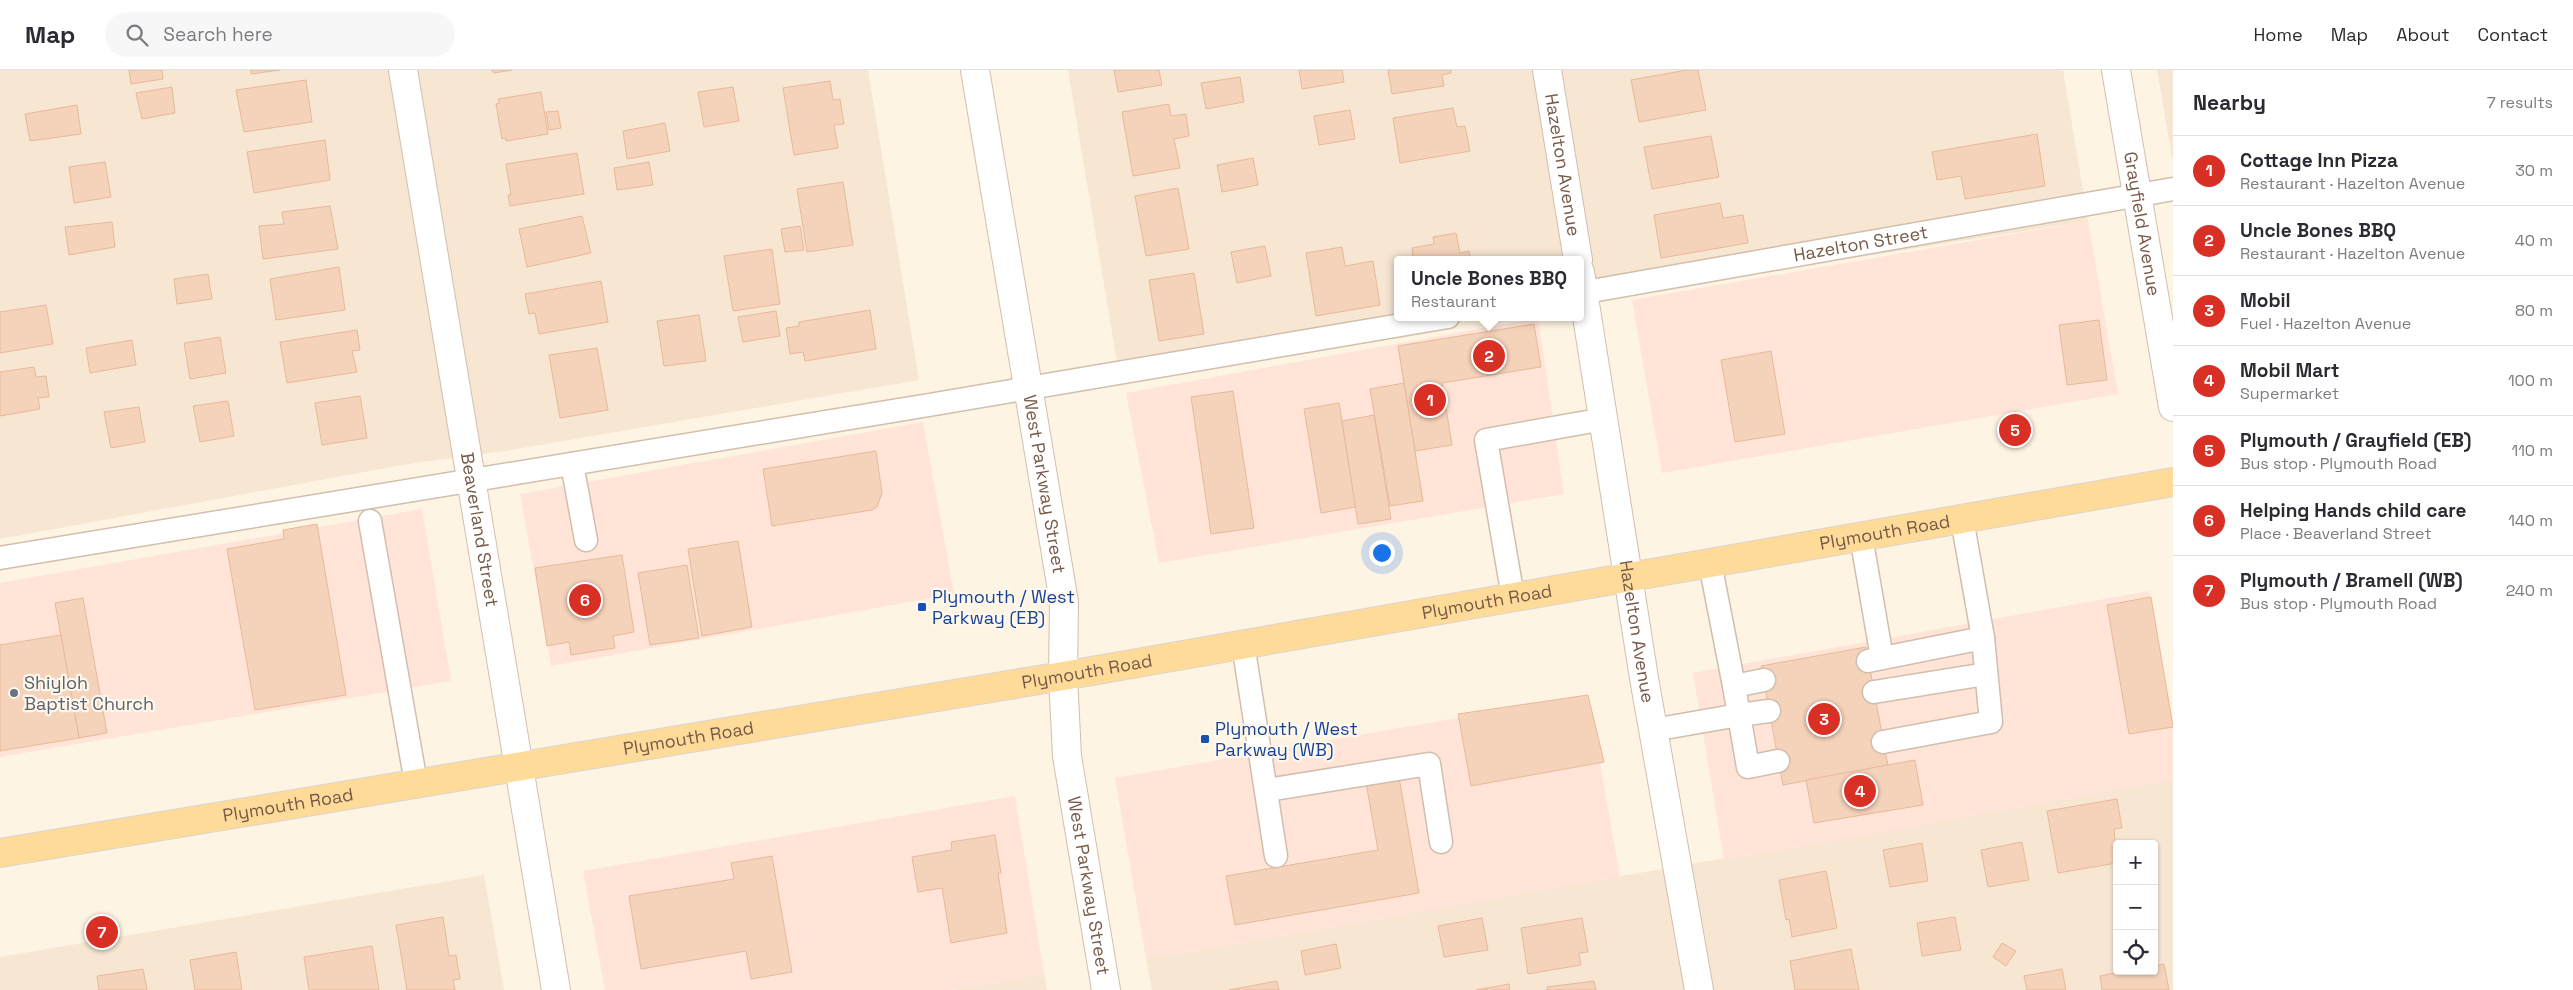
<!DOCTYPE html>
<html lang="en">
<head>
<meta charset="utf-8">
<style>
  :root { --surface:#fff; --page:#f7f7f7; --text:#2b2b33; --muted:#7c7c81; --line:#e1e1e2; --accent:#d93025 }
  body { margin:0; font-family:"Space Grotesk",sans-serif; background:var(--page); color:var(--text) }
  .controls { position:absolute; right:15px; bottom:15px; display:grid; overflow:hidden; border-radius:5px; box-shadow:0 1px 4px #0004 }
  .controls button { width:45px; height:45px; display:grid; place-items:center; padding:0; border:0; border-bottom:1px solid var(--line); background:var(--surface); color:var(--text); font:25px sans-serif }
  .you { position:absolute; left:1381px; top:482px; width:18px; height:18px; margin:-12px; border:4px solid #fff; border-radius:50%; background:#1a73e8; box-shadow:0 0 0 8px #1a73e833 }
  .badge { display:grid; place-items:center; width:32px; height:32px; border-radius:50%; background:var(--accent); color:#fff; font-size:16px; font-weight:700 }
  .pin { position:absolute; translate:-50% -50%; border:2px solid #fff; box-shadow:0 1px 5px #0006 }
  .popup { position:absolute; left:1394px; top:186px; width:190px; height:65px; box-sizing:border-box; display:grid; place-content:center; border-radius:5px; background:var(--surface); filter:drop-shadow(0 1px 4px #0005); font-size:16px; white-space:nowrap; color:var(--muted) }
  .popup b { font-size:19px; color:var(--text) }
  .popup::after { content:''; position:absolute; left:50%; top:100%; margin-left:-10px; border:10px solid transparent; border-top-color:var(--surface) }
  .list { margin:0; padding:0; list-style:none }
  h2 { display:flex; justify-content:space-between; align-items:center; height:65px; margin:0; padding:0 20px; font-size:21px }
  h2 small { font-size:16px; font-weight:400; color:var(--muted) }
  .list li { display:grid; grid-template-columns:32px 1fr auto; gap:15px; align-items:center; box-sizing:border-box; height:70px; padding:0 20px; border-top:1px solid var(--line) }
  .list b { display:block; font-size:19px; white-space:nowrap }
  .list p { margin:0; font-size:16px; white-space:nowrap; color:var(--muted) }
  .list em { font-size:16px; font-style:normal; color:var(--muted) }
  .icon { flex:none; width:28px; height:28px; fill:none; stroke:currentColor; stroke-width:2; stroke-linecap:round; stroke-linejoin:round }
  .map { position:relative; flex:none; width:2173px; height:920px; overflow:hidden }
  header { display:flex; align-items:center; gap:30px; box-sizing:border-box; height:70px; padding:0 25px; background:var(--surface); border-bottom:1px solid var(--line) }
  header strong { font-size:24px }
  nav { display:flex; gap:28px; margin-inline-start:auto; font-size:18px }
  .search { width:350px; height:45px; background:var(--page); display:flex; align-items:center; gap:12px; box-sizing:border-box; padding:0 18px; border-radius:28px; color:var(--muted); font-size:19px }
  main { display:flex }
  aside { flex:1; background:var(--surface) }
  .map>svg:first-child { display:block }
  .residential { fill:#f6e6d2; fill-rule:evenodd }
  .commercial { fill:#ffe4d7 }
  .building { fill:#f5d2ba; stroke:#e8b99a }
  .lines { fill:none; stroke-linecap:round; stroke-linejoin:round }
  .lane-casing { stroke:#d2beac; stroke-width:25 }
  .street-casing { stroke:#d2beac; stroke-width:30 }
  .primary-casing { stroke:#dcd4cf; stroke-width:30 }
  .lane { stroke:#fff; stroke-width:22 }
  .street { stroke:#fff; stroke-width:28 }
  .primary { stroke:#ffdb9a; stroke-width:28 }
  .transit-dot { fill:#1a4fb4; stroke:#fff8ec; stroke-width:2 }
  .worship-dot { fill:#6b7280; stroke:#fff8ec; stroke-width:2 }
  .labels { text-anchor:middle; stroke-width:4.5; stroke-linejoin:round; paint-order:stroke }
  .street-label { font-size:18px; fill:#785a48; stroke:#fff8ec }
  .transit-label { font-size:18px; fill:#164399; stroke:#fff8ec; text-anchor:start }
  .worship-label { font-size:18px; fill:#5b616d; stroke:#fff8ec; text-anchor:start }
</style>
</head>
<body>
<header>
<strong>Map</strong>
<div class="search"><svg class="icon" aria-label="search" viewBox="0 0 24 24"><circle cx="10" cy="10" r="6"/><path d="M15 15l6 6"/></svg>Search here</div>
<nav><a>Home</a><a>Map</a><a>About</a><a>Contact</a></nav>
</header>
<main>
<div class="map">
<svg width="2173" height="920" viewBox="0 0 2173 920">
  <rect width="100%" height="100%" fill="#fef4e4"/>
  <!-- residential -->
  <g class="residential">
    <path d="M0,0H868L919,310L511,380L408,394L0,469Z"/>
    <path d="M1068,0H2063L2088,151L1580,231V190H1398V247H1477L1119,304Z"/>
    <path d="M2157,0H2173V93Z"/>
    <path d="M2173,710V920H1152L1146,889ZM2117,774H2154V901H2117Z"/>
    <path d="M484,805L504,920H0V887Z"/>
    <path d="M1044,904L1047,920H951Z"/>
  </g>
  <!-- commercial -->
  <g class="commercial">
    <path d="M2088,151L2118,324L1662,403L1632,230Z"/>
    <path d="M1538,248L1564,424L1159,493L1126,323Z"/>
    <path d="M923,352L954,524L551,596L520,424Z"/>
    <path d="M422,439L451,611L0,687V513Z"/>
    <path d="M2149,521L2173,650V710L1724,790L1693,603Z"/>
    <path d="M1588,625L1620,807L1146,889L1115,708Z"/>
    <path d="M1015,726L1044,904L951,920H605L583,801Z"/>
  </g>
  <!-- building -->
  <g class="building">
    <path d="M129,0H162L163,9L131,14Z"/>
    <path d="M251,0H280L251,4Z"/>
    <path d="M491,0H512L494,3Z"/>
    <path d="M1114,0H1159L1162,15L1118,22Z"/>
    <path d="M1299,0H1342L1344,12L1302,19Z"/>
    <path d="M1388,0H1451V3L1442,5L1444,16L1392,24Z"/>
    <path d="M1687,0H1698L1706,40L1639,52L1631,10Z"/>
    <path d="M1240,7L1244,32L1206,39L1201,13Z"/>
    <path d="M306,10L312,52L244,62L236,20Z"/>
    <path d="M830,11L833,30L840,29L844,54L834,55L838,78L794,85L783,18Z"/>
    <path d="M172,17L175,43L142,49L136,23Z"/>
    <path d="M733,17L739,51L704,57L698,22Z"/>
    <path d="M541,22L548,64L506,71L505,68L502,69L496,34L500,33L498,29Z"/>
    <path d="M1169,34L1171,46L1186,44L1189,66L1174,69L1180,98L1133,106L1122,42Z"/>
    <path d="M77,35L81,64L30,71L25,44Z"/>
    <path d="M1453,38L1457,57L1465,56L1470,81L1400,93L1393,48Z"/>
    <path d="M1350,40L1355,69L1319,75L1314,46Z"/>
    <path d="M558,41L561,58L549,60L546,42Z"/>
    <path d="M665,53L670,81L627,89L623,61Z"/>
    <path d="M2037,64L2045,116L1965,129L1961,106L1937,110L1932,82Z"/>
    <path d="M1711,66L1719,107L1652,119L1644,77Z"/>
    <path d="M325,70L330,110L254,123L247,82Z"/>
    <path d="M577,83L584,124L510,136L508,125H511L506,94Z"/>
    <path d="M1253,88L1258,115L1222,122L1217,95Z"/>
    <path d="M105,92L111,127L74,133L69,97Z"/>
    <path d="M649,92L653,115L617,120L614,98Z"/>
    <path d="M843,112L853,175L807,182L797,119Z"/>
    <path d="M1178,118L1189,179L1146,186L1135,126Z"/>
    <path d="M1720,133L1723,148L1743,145L1748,173L1661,188L1654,145Z"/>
    <path d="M330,136L338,179L263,189L259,156L284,154L282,142Z"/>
    <path d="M582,146L591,183L527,197L519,159Z"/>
    <path d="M112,152L115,177L69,185L65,157Z"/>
    <path d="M800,156L804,180L785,182L781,159Z"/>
    <path d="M1456,163L1460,183L1469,181L1470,190H1413L1412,178L1434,174L1433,167Z"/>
    <path d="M1265,176L1271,206L1237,213L1231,182Z"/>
    <path d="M1342,177L1345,196L1373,191L1380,235L1316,246L1306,183Z"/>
    <path d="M772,179L780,234L733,241L724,186Z"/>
    <path d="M339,197L345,240L276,250L270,209Z"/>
    <path d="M1194,203L1204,264L1159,271L1149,210Z"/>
    <path d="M208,204L212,229L177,234L174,209Z"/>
    <path d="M601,211L608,252L539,264L535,243L529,244L525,224Z"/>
    <path d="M46,235L53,274L0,283V242Z"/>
    <path d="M870,240L876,279L805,291L803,282L790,284L786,258L799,256V252Z"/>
    <path d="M776,241L780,266L743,272L738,247Z"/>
    <path d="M699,245L706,291L664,296L657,251Z"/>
    <path d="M2099,250L2107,310L2067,315L2059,255Z"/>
    <path d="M1534,254L1541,297L1442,313L1452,375L1415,381L1398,276Z"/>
    <path d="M357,260L360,280L352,281L357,302L287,313L280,272Z"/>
    <path d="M220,267L226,303L190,309L184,273Z"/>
    <path d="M132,270L136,295L90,303L86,278Z"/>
    <path d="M597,278L608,340L560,348L549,285Z"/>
    <path d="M1771,281L1785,364L1735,372L1721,290Z"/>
    <path d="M34,297L36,307L46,306L49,327L38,328L40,339L0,346V302Z"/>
    <path d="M1404,313L1423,431L1390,436L1370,319Z"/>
    <path d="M1233,321L1254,458L1211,464L1191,327Z"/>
    <path d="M360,326L367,368L322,375L315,333Z"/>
    <path d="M228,331L234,366L200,372L193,336Z"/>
    <path d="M1339,333L1356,437L1321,443L1304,339Z"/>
    <path d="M139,337L145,372L111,378L104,342Z"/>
    <path d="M1374,345L1391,449L1358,454L1342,351Z"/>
    <path d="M876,381L882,423L877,437L872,440L772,456L763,399Z"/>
    <path d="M317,454L346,625L255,640L227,479L284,469L283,460Z"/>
    <path d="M738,471L752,557L702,566L688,479Z"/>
    <path d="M622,485L634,562L613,566L615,578L571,585L569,572L547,576L535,498Z"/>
    <path d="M687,495L699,568L650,575L638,503Z"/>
    <path d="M2151,527L2173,657L2129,664L2107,535Z"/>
    <path d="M83,528L107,663L79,668L55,533Z"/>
    <path d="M61,565L79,668L0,681V575Z"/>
    <path d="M1866,577L1888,696L1783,715L1761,596Z"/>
    <path d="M1588,625L1604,692L1471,716L1458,644Z"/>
    <path d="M1915,690L1923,735L1814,753L1806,710Z"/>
    <path d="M1399,707L1419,823L1235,855L1226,806L1378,780L1366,713Z"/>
    <path d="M2117,729L2122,758L2114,759L2117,793L2058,803L2047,741Z"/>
    <path d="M995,765L1001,803H998L1007,863L951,873L942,818L918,822L912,787L952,780L951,772Z"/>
    <path d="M2022,772L2029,810L1988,817L1981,780Z"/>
    <path d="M1922,773L1928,811L1890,817L1883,780Z"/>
    <path d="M772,786L792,902L751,909L746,881L641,899L629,826L734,809L731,793Z"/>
    <path d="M1826,801L1837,858L1792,867L1789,849L1786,850L1779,810Z"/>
    <path d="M443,847L449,886L456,885L460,909L453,910L455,920H407L396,855Z"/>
    <path d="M1955,847L1961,880L1922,886L1917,853Z"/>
    <path d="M1482,848L1488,880L1444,887L1438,856Z"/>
    <path d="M1582,848L1588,882L1579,883L1581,895L1528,904L1521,858Z"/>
    <path d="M2002,873L2016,881L2006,896L1993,887Z"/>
    <path d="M1336,874L1341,898L1305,905L1301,881Z"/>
    <path d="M372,876L379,920H309L304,887Z"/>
    <path d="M1851,879L1859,920H1795L1790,891Z"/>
    <path d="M236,882L242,920H195L190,890Z"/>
    <path d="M2164,894L2169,920H2102L2100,906L2124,901H2154V896Z"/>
    <path d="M143,899L147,920H99L97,906Z"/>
    <path d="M2062,899L2066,920H2027L2024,906Z"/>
    <path d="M1277,911L1279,920H1229Z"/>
    <path d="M1594,911L1596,920H1547V917Z"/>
    <path d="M1509,914L1510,920H1476Z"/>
  </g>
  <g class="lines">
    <!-- lane casing -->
    <g class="lane-casing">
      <g id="lane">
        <path id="s1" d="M1580,223L2173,119"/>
        <path d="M572,394L586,470"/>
        <path d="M370,451L416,713"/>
        <path d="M1861,466L1882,588"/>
        <path d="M0,488L929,335L1448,247"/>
        <path d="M1710,493L1734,616"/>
        <path d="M1513,527L1486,370L1604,349"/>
        <path d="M1243,574L1276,786"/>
        <path d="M1868,591L1983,568L1962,449"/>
        <path d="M1874,622L1986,604"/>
        <path d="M1769,641L1739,645L1748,697L1778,691"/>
        <path d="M1653,660L1739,645L1734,616L1764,610"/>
        <path d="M1883,672L1991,652L1983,568"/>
        <path d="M1267,720L1429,694L1441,772"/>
      </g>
    </g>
    <!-- street casing -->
    <g class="street-casing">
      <g id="street">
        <path id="s2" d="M403,0L556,920"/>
        <path id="s3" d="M975,0L1064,532L1063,606L1067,686L1106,920"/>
        <path id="s4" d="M1547,0L1578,190"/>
        <path id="s5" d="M2116,0L2173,337"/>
        <path id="s6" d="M1580,202L1644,608L1699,920"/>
      </g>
    </g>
    <!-- primary casing -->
    <g class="primary-casing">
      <g id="primary">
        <path id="s7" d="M0,783L1063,606L2173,412"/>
      </g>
    </g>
    <!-- lane -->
    <use href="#lane" class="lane"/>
    <!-- street -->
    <use href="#street" class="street"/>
    <!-- primary -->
    <use href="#primary" class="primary"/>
  </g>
  <!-- markers -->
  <g class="transit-dot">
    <rect x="917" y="532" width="10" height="10" rx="2.5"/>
    <rect x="1200" y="664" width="10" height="10" rx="2.5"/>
  </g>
  <circle class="worship-dot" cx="14" cy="623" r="5"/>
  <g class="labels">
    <!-- street labels -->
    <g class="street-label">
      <text dy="6" stroke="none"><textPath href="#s4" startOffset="96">Hazelton Avenue</textPath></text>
      <text dy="6" stroke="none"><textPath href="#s5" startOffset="156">Grayfield Avenue</textPath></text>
      <text dy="6" stroke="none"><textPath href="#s1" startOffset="285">Hazelton Street</textPath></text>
      <text dy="6" stroke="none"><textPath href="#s3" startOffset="420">West Parkway Street</textPath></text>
      <text dy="6" stroke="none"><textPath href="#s2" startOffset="466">Beaverland Street</textPath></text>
      <text dy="6" stroke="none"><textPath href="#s7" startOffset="1912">Plymouth Road</textPath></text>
      <text dy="6" stroke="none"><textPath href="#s7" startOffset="1508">Plymouth Road</textPath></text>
      <text dy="6" stroke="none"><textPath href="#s6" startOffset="364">Hazelton Avenue</textPath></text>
      <text dy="6" stroke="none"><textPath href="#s7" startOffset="1102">Plymouth Road</textPath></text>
      <text dy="6" stroke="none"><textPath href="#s7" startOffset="698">Plymouth Road</textPath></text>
      <text dy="6" stroke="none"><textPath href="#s7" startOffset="292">Plymouth Road</textPath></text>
      <text dy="6" stroke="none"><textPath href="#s3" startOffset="825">West Parkway Street</textPath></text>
    </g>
    <!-- transit labels -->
    <g class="transit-label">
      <text x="932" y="533">Plymouth / West<tspan x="932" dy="21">Parkway (EB)</tspan></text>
      <text x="1215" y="665">Plymouth / West<tspan x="1215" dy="21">Parkway (WB)</tspan></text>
    </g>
    <!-- worship labels -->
    <g class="worship-label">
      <text x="24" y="619">Shiyloh<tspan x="24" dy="21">Baptist Church</tspan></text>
    </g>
  </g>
</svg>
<div class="controls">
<button>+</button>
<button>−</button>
<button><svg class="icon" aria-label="locate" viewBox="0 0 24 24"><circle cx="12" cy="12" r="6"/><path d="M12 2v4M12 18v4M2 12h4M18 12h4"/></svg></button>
</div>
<div class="you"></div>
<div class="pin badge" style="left:1430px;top:330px">1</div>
<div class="pin badge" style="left:1489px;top:286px">2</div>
<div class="popup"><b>Uncle Bones BBQ</b>Restaurant</div>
<div class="pin badge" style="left:1824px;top:649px">3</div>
<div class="pin badge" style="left:1860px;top:721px">4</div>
<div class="pin badge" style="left:2015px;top:360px">5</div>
<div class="pin badge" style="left:585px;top:530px">6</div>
<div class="pin badge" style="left:102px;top:862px">7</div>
</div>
<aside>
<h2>Nearby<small>7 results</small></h2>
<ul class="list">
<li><span class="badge">1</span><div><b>Cottage Inn Pizza</b><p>Restaurant · Hazelton Avenue</p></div><em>30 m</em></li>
<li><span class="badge">2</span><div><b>Uncle Bones BBQ</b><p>Restaurant · Hazelton Avenue</p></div><em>40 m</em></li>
<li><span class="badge">3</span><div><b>Mobil</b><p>Fuel · Hazelton Avenue</p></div><em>80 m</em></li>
<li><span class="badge">4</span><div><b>Mobil Mart</b><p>Supermarket</p></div><em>100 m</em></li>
<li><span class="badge">5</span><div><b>Plymouth / Grayfield (EB)</b><p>Bus stop · Plymouth Road</p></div><em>110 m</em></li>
<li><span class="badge">6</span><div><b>Helping Hands child care</b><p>Place · Beaverland Street</p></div><em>140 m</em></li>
<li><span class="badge">7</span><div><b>Plymouth / Bramell (WB)</b><p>Bus stop · Plymouth Road</p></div><em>240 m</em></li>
</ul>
</aside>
</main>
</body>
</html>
